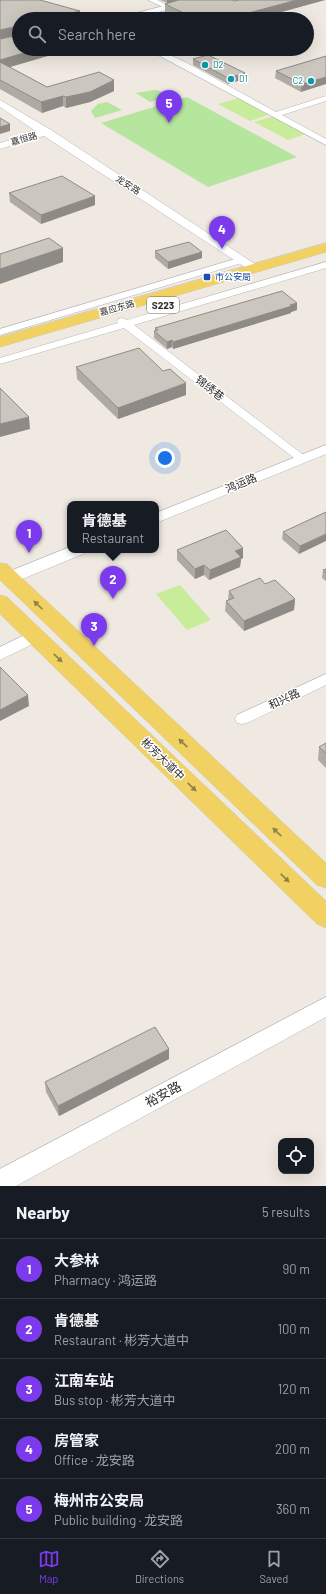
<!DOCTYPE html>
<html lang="en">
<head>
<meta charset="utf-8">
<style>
  :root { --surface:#171b24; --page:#242831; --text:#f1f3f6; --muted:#9ea1a6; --line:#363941; --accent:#7c3aed }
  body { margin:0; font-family:Barlow,"Noto Sans SC",sans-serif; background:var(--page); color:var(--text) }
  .controls { position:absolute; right:12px; bottom:12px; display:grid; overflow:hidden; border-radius:8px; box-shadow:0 4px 16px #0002 }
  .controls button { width:36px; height:36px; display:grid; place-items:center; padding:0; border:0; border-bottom:1px solid var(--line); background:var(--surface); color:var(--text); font:20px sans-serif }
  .you { position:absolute; left:165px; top:458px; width:14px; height:14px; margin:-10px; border:3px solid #fff; border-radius:50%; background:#1a73e8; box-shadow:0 0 0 6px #1a73e833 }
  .badge { display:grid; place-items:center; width:26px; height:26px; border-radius:50%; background:var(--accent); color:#fff; font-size:13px; font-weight:700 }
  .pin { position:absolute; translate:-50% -33px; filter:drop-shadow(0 1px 2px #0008) }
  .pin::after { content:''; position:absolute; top:21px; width:14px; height:12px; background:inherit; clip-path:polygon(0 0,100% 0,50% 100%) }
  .popup { position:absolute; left:67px; top:501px; width:92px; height:52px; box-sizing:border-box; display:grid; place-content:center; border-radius:8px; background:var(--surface); filter:drop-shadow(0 1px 3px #0005); font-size:13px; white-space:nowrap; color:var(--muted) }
  .popup b { font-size:15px; color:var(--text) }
  .popup::after { content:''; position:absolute; left:50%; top:100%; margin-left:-8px; border:8px solid transparent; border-top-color:var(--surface) }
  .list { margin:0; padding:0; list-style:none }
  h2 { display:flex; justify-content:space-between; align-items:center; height:52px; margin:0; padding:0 16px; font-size:17px }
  h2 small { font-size:13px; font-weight:400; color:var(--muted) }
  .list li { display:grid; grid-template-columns:26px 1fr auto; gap:12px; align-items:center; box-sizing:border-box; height:60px; padding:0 16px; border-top:1px solid var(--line) }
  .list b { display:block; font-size:15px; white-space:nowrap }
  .list p { margin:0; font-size:13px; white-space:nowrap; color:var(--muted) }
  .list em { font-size:13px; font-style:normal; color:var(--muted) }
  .icon { flex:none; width:22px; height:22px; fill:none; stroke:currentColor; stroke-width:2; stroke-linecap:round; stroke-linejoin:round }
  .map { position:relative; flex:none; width:326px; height:1186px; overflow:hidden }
  .search { position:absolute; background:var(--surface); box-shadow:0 4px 16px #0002; left:12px; right:12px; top:12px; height:44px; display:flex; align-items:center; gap:10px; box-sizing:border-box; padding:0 14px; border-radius:22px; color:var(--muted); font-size:15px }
  .sheet { height:352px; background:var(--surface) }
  nav { display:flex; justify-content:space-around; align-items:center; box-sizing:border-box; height:56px; border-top:1px solid var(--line); background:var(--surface); font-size:11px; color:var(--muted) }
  nav a { display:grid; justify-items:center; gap:2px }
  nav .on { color:var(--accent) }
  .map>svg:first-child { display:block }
  .green { fill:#b6e59e }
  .pitch { fill:#c9ec9a }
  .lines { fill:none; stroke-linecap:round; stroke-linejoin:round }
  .minor-casing { stroke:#b4b7c1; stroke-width:1 }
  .tertiary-casing { stroke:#b4b7c1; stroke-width:1 }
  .primary-casing { stroke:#c9c9c9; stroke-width:1 }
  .minor { fill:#fff; fill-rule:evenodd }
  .tertiary { fill:#fff; fill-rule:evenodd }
  .primary { fill:#f2d163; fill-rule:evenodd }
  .wall { fill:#afaba4 }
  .shaded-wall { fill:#8e8b86 }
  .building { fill:#cbc7bf; stroke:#8e8b86 }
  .oneway { fill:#908048 }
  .culture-dot { fill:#0f9aa8; stroke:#fff; stroke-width:1.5 }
  .transit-dot { fill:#1a4fb4; stroke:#fff; stroke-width:1.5 }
  .labels { text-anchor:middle; stroke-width:3; stroke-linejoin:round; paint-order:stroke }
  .far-culture-label { font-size:9px; fill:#0d838f; stroke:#fff; text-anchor:start }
  .far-street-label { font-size:9px; fill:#2e2e2e; stroke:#fff }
  .far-transit-label { font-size:9px; fill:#164399; stroke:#fff; text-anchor:start }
  .shield { fill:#fff; stroke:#6d6d6d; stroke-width:1 }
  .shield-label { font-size:10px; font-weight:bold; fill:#2e2e2e }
  .street-label { font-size:11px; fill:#2e2e2e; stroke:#fff }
  .near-street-label { font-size:13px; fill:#2e2e2e; stroke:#fff }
</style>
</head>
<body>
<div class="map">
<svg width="326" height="1186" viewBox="0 0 326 1186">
  <rect width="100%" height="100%" fill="#efe9e1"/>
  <!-- green -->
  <g class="green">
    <path d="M155,90L175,94L150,102L136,93Z"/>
    <path d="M187,97L297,157L208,187L101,123Z"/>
    <path d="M107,102L122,110L95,118L91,111L98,104Z"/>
  </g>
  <!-- pitch -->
  <g class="pitch">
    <path d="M239,98L271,114L250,121L218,104Z"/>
    <path d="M274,116L308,133L288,140L254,122Z"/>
    <path d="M180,585L211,620L187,630L156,594Z"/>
  </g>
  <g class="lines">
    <!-- minor casing -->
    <g class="minor-casing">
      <g id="minor">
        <path d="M148,0H157L172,8L167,9Z"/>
        <path d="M147,49H157L187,63L276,112L326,96V101L282,115L326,139V145Z"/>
        <path d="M242,257L245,258L247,260L245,262L0,335V329Z"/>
        <path d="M326,262V268L134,325L306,457L308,459L306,461H298L124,328L0,364V358L118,323L117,321L118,319L122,318L127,320Z"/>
        <path d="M326,674V685L247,723L242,724L237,723L235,719L237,715Z"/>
      </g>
    </g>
    <!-- tertiary casing -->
    <g class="tertiary-casing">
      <g id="tertiary">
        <path d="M187,0H201L134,19H120L121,17Z"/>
        <path d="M0,100L51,130L261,268L255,272L251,271L44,136L0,149V143L37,132L0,107Z"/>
        <path d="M326,445V454L156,523V513Z"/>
        <path d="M70,547V550H86L83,554L15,582L9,583L3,582L1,578L3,574Z"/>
        <path d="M35,630L41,632L43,636L41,640L0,660V647Z"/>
        <path d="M326,997V1017L16,1186H0V1169Z"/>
      </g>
    </g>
    <!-- primary casing -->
    <g class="primary-casing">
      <g id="primary">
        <path d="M326,243V252L0,347V337Z"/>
        <path d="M0,563L7,564L326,863V888L317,885L0,580Z"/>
        <path d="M0,595L7,597L326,901V928L317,924L0,614Z"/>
      </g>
    </g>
    <!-- minor -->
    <use href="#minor" class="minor"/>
    <!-- tertiary -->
    <use href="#tertiary" class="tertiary"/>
    <!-- primary -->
    <use href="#primary" class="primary"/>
  </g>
  <!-- wall -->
  <g class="wall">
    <path d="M0,0L19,19V49L10,67L47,87L114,91L90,102L66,108L63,106L42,113L0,89Z"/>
    <path d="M160,0H232L234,1L239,0H325L256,19H180L165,12V4L167,3Z"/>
    <path d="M326,56L301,92L275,78L276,71Z"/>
    <path d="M193,59L245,73L244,79L228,84L193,65Z"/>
    <path d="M9,193L95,196V205L41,224L10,202Z"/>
    <path d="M155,251L202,258L168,269L155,258Z"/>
    <path d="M297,303V310L291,312V313L173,349L172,347L167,349L154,338V331H155V328Z"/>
    <path d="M76,367L186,395L118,419L77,379Z"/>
    <path d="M326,512L299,554L282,539L283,532Z"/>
    <path d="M177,550L243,558L241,559L240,567L209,580L204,575L195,579L177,560Z"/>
    <path d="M326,569V581L322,578L323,570Z"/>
    <path d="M229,591L295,599L294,610L244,631L225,611L226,601L228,600Z"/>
    <path d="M326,743V768L318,760L319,747Z"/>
    <path d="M169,1049V1059L59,1116L46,1092L45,1082Z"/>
  </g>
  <!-- shaded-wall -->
  <g class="shaded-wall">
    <path d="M167,0H181L167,4Z"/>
    <path d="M297,0H325L256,19H226Z"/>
    <path d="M80,11V19H48V18Z"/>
    <path d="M18,26L19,36L0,40V30Z"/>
    <path d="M37,49H72L0,70V60Z"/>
    <path d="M245,73L244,79L228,84V78Z"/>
    <path d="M326,77V84L301,92L302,84Z"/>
    <path d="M114,80V91L90,102L66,108V97Z"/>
    <path d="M63,96V106L42,113L41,102Z"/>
    <path d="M10,124V131L0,134V127Z"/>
    <path d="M95,196V205L41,224V215Z"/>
    <path d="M63,248V262L0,284V269Z"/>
    <path d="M202,252V258L168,269V262Z"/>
    <path d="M297,303V310L291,312V313L173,349V342Z"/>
    <path d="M172,340V347L167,349V342Z"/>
    <path d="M186,383V395L118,419V408Z"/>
    <path d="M29,417L30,429L0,437V424Z"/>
    <path d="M326,534V541L299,554L300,546Z"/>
    <path d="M243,548V558L241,559L240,567L209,580L210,570L235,551Z"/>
    <path d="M204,565V575L195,579V569Z"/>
    <path d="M295,599L294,610L244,631V621Z"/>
    <path d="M28,695L29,706L0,721V710Z"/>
    <path d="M169,1049V1059L59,1116L58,1106Z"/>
  </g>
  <!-- building -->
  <g class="building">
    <path d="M0,0H40L80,11L48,18L51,19H19V27L18,26L0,30Z"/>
    <path d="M179,0H232L234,1L239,0H297L226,19H196L165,4Z"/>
    <path d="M19,32V49H37L0,60V39L19,35Z"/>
    <path d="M208,55L245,73L228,78L193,59Z"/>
    <path d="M326,56V77L302,84L276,71Z"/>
    <path d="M0,62L47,87L99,72L114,80L90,92L66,97L63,96L41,102L0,80Z"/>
    <path d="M0,118L10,124L0,127Z"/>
    <path d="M62,176L95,196L41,215L9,193Z"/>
    <path d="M49,238L63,248L0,269V254Z"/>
    <path d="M189,242L202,252L168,262L155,251Z"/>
    <path d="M282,291L297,303L290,305L292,306L173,342L172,340L167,342L154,331L158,330L155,328Z"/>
    <path d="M139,348L163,371L170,369L186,383L118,408L76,367Z"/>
    <path d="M0,388L29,417L0,424Z"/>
    <path d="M326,512V534L300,546L283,532Z"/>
    <path d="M226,530L243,548L235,551L241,557L210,570L204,565L195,569L177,550Z"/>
    <path d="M326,569V573L323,570Z"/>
    <path d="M260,578L265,584L275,580L295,599L244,621L226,601L234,598L229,591Z"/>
    <path d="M0,667L28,695L0,710Z"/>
    <path d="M326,743V753L319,747Z"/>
    <path d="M155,1027L169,1049L58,1106L45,1082Z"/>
  </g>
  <!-- one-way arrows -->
  <defs><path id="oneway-solid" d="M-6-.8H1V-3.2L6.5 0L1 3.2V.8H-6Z"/></defs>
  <g class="oneway">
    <use href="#oneway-solid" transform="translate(38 605) rotate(-137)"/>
    <use href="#oneway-solid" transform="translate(58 658) rotate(44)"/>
    <use href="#oneway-solid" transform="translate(183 743) rotate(-137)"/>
    <use href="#oneway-solid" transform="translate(192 787) rotate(44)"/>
    <use href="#oneway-solid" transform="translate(277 832) rotate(-137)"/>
    <use href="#oneway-solid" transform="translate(285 878) rotate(44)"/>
  </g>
  <!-- markers -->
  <g class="culture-dot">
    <circle cx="205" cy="65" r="4"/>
    <circle cx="231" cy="79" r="4"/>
    <circle cx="311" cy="81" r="4"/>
  </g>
  <rect class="transit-dot" x="203" y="273" width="8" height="8" rx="2"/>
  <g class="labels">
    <!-- far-culture labels -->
    <g class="far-culture-label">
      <text x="213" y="68">D2</text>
      <text x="239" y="82">D1</text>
      <text x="303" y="84" text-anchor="end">C2</text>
    </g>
    <!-- far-street labels -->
    <g class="far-street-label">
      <text transform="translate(24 139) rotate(-16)" y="3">嘉恒路</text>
      <text transform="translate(128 185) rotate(33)" y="3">龙安路</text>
      <text transform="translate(117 308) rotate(-16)" y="3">嘉应东路</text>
    </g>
    <!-- far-transit labels -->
    <g class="far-transit-label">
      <text x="215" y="280">市公安局</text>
    </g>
    <!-- shield labels -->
    <rect class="shield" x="147" y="297" width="32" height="16" rx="3"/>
    <g class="shield-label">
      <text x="163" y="309">S223</text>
    </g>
    <!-- street labels -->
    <g class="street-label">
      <text transform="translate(210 388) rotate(38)" y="4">锦绣巷</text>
      <text transform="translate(241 483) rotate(-22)" y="4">鸿运路</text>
      <text transform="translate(284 699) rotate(-25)" y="4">和兴路</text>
      <text transform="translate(163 759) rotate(44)" y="4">彬芳大道中</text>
    </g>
    <!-- near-street labels -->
    <g class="near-street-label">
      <text transform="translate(163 1094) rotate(-28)" y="5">裕安路</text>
    </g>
  </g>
</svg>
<div class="controls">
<button><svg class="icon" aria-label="locate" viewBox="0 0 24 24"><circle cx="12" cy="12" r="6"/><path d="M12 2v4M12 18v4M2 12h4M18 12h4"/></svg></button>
</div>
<div class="you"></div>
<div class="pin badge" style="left:29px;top:553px">1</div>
<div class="pin badge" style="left:113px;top:599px">2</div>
<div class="popup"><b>肯德基</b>Restaurant</div>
<div class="pin badge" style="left:94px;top:646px">3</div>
<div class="pin badge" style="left:222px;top:249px">4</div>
<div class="pin badge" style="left:169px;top:123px">5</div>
<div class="search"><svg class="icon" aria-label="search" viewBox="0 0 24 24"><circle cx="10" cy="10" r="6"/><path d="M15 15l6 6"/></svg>Search here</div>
</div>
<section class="sheet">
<h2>Nearby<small>5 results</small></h2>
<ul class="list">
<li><span class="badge">1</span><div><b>大参林</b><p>Pharmacy · 鸿运路</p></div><em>90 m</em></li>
<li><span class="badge">2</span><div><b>肯德基</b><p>Restaurant · 彬芳大道中</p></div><em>100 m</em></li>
<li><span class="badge">3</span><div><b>江南车站</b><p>Bus stop · 彬芳大道中</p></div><em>120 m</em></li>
<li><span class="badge">4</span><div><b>房管家</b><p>Office · 龙安路</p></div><em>200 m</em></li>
<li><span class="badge">5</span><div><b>梅州市公安局</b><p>Public building · 龙安路</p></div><em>360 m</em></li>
</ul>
</section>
<nav>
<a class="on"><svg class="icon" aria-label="map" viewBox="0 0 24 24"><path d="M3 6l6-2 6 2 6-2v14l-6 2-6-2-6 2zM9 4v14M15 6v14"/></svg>Map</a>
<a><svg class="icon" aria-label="directions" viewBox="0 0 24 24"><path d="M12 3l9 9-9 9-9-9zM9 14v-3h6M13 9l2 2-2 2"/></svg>Directions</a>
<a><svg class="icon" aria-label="saved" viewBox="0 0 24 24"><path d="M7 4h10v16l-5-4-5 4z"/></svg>Saved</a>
</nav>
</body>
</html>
